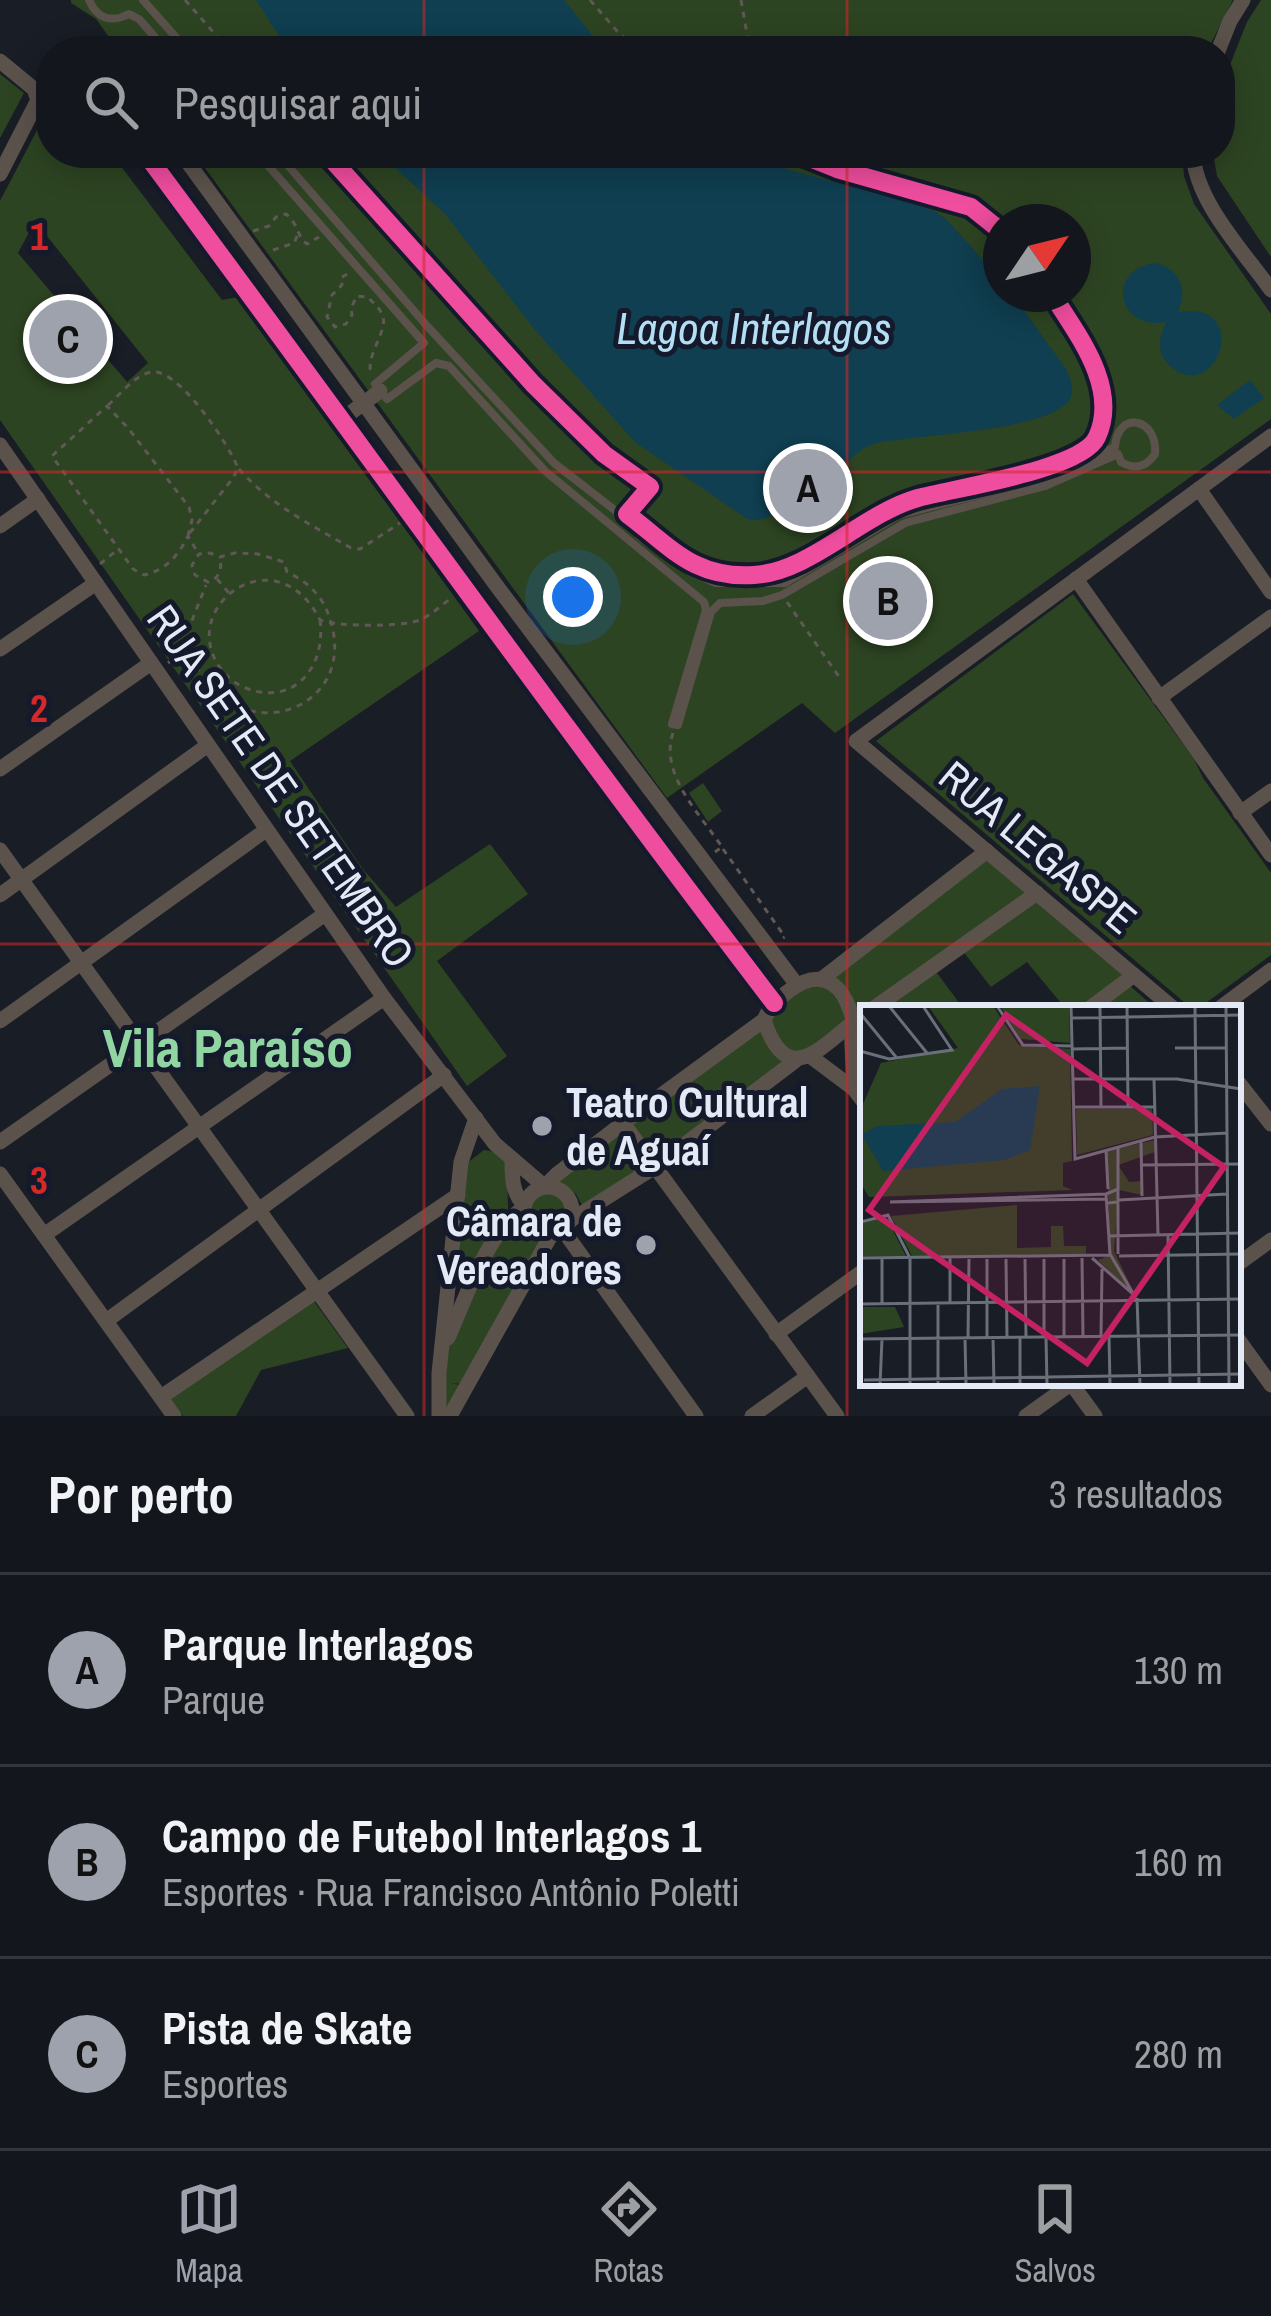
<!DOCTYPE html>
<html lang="pt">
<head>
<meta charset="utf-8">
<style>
  :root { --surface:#13161c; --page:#202329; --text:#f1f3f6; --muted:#9d9fa3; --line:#32353b; --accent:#9da2ad }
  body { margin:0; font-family:"Archivo Narrow",sans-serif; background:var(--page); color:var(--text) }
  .compass { position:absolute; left:983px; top:204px; width:108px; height:108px; border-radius:50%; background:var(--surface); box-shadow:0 6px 30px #0003; rotate:55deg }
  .you { position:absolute; left:573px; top:597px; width:42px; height:42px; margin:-30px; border:9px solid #fff; border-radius:50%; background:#1a73e8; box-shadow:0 0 0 18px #1a73e833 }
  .badge { display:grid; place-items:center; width:78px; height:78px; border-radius:50%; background:var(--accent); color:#111; font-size:39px; font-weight:700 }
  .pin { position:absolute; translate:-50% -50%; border:6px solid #fff; box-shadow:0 3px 12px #0006 }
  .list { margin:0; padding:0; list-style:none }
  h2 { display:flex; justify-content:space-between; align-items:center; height:156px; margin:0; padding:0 48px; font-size:51px }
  h2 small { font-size:39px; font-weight:400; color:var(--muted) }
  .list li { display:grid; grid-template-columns:78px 1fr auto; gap:36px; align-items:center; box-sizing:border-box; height:192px; padding:0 48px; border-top:3px solid var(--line) }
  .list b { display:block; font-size:45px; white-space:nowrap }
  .list p { margin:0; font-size:39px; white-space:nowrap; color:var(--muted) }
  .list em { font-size:39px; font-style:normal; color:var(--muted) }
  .icon { flex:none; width:66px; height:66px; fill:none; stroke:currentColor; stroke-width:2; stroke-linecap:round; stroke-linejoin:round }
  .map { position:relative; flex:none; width:1271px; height:1416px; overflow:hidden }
  .search { position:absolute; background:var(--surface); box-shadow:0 6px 30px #0003; left:36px; right:36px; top:36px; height:132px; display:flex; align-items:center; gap:30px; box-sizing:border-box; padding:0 42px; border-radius:48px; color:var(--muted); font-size:45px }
  .sheet { height:732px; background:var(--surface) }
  nav { display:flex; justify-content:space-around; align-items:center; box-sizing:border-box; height:168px; border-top:3px solid var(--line); background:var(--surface); font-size:33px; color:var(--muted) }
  nav a { display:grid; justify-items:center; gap:6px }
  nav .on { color:var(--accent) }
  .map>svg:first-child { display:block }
  .green { fill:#2d4422; fill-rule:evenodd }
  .water { fill:#0f3f51 }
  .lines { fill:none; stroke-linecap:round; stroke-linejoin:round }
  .path { stroke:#5f5856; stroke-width:3; stroke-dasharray:6 6; stroke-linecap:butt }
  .service { stroke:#5b524c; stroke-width:8 }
  .minor { stroke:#5b524c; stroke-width:15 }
  .cycleway-casing { stroke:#141a2b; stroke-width:26 }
  .cycleway { stroke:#ef4d9e; stroke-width:18 }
  .grid { fill:none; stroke:#d62828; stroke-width:3; stroke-opacity:0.55 }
  .poi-dot { fill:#9da2ad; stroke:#141a2b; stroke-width:4.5 }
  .labels { text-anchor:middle; stroke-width:10; stroke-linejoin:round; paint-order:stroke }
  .street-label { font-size:42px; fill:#e4e9f6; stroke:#141a2b }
  .poi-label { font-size:42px; font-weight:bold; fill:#e4e9f6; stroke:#141a2b; text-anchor:start }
  .water-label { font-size:45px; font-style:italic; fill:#b3def3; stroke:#141a2b }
  .district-label { font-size:54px; font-weight:bold; fill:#90d5a2; stroke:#141a2b }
  .inset-road { fill:none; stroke:#6a6f79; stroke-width:3 }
  .view { fill:#c42263; fill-opacity:0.15; stroke:#c42263; stroke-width:6 }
  .inset-edge { fill:none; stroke:#e4e9f6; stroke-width:6 }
  .grid-label { font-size:39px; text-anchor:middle; font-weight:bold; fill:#d62828; stroke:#141a2b; stroke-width:10; stroke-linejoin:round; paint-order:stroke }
</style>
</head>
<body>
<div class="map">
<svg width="1271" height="1416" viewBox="0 0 1271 1416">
  <rect width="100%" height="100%" fill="#191d26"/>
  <!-- green -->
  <g class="green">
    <path d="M71,0H1233L1207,51H119L96,19L71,3Z"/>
    <path d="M1261,0H1271V257L1217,176L1213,153H1220V90L1247,22Z"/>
    <path d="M0,74L24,93L0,138Z"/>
    <path d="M51,110V153H111L222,300L238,297L479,631L290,761L362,868L396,907L490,844L528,894L437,961L507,1056L467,1086L0,420V201L46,113ZM35,221L148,363L127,382L18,253Z"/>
    <path d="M194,153H1182L1184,176L1194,204L1271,314V419L835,733L802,703L667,798ZM1001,222H1073V294H1001Z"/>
    <path d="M1073,594L1194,759L1203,778L1271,873V955L1199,1008H1191L876,741Z"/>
    <path d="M703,783L722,811L708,822L689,793Z"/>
    <path d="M987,857L1030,894L870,1008H863V1013L855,1017L827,978Z"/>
    <path d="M1035,898L1134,975L1090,1008H1065L1027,962L991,987L962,950Z"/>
    <path d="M934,969L963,1008H877Z"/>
    <path d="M822,980L851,1019L796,1059L776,1045L770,1012L776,1004Z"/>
    <path d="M1129,985L1155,1008H1096Z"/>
    <path d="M763,1022L790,1061L653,1165L583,1207L576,1194L554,1181Z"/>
    <path d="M484,1150L495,1152L507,1164L508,1211L471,1270L464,1273L458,1270L455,1254L466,1164Z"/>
    <circle cx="548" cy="1211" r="22"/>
    <path d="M520,1211L528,1228L547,1239L463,1384L451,1383L465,1386L439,1416L445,1350L484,1265Z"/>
    <path d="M313,1300L348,1348L261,1370L236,1416H183L170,1398Z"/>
  </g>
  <!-- water -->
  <g class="water">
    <path d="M256,0H564L605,51H289Z"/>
    <path d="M375,153H745L786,169L921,205L936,212L947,220L1001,280V294H1012L1066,369C1071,379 1076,394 1067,403C1040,431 918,435 877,443C850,449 836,481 815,496C806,503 792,507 781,511C769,517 760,522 747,519L635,442L535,330L446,215L390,163Z"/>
    <path d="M1156,263C1181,270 1188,290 1178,312C1254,299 1217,407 1170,366C1156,353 1159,337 1166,322C1116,331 1106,268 1156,263Z"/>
    <path d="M1250,380L1264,398L1234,419L1217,405Z"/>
  </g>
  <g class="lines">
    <!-- path -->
    <g class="path">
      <path d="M185,0L230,51"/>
      <path d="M590,0L617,31L638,51"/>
      <path d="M741,0L750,51"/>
      <path d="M317,153L540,399L599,457L643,490L629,506"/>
      <path d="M824,153L971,197L1004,222"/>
      <path d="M253,231L269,226L276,217L286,214C298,223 297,237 307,244L319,237"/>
      <path d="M273,250L294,243L298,234"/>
      <path d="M347,274L341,278L342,285L332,295L327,317L335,327L346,324L352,315L351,308L357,296L368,297C373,303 379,307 382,314C390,330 365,353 371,376"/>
      <path d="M1063,294C1088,334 1119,373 1113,423"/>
      <path d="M108,405C120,395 136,373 153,372C180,370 229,445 238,468L233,478L189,534"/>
      <path d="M239,469C271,505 311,525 351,548L360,549L400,523"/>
      <path d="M188,536L192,520L189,507L128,428L107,406L52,456L133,569L144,575C166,570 178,556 188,536L198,553"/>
      <path d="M100,564L116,551"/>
      <path d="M217,579L229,593"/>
      <path d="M787,602L842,681"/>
      <path d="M320,620C326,663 298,704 251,690C238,686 229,679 221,669C175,607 276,533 320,620C337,627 402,627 420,620C431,615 443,604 453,597"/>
      <path d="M189,644V628L206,585"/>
      <path d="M168,663L189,646C221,756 362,718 330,619C323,596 308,582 287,572L284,562L258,554L235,553L220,557L210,553L199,554L192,565L195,575L208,582C220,578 222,569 220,557"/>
      <path d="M673,733C659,774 700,814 722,847L715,852"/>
      <path d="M723,849L785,937L783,938"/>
    </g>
    <!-- service -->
    <g class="service">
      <path d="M89,0C97,19 111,23 129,14L139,19L167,51"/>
      <path d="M143,0L188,51"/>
      <path d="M257,153L424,343L375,384L387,399L436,363L449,366L545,471L704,602L706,610L672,724L678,725L711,612L720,603L763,601L782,595L905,523L1045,486L1118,454L1121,462C1135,470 1146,467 1155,454C1158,417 1117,410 1115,447L1042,479L899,515L785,583H716L690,572L640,537L621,515L554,463L428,327L277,153"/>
    </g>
    <!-- minor -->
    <g class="minor">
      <path d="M1218,51L1230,21L1243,0"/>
      <path d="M0,61L34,89L38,100L0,174"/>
      <path d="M145,153C355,436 560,723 774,1003"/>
      <path d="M181,153L496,585L797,985"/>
      <path d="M1193,153C1195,201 1244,252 1271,290"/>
      <path d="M341,420L380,391"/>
      <path d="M0,445L384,998L495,1144L544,1186"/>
      <path d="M1199,489L1271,592"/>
      <path d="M0,526L38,499"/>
      <path d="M1076,579L1271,855"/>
      <path d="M0,649L96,583"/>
      <path d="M1159,698L1271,617"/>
      <path d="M0,769L151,663"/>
      <path d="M1240,813L1271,791"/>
      <path d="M0,850L407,1416"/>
      <path d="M0,895L208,745"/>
      <path d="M823,978L987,851"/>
      <path d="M874,1008L1037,893"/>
      <path d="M1090,1008L1134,975"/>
      <path d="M1173,1008L856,741L1271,436"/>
      <path d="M1220,1008L1271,970"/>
      <path d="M0,1021L266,830"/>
      <path d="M851,1024L854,1089"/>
      <path d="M810,1056L854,1089L863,1101"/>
      <path d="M1238,1082L1271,1124"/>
      <path d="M623,1123L837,1416"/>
      <path d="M0,1142L325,914"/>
      <path d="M512,1161C512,1178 512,1192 524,1205"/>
      <path d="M0,1174L174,1416"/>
      <path d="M546,1185L556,1175L623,1123L764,1020C770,1006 778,999 790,990C823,966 844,985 853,1020L851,1024C814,1055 785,1084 764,1020"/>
      <circle cx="548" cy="1211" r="24"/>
      <path d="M571,1220L655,1167L795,1061"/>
      <path d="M563,1230L696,1416"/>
      <path d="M44,1235L384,998"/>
      <path d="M1238,1264L1271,1240"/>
      <path d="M106,1321L444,1075"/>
      <path d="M776,1334L863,1271"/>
      <path d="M448,1338C465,1300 488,1230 524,1208"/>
      <path d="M1238,1339L1271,1385"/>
      <path d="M1071,1383L1095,1416"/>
      <path d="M161,1397L458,1195"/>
      <path d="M439,1416V1373L461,1162L476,1118"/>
      <path d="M450,1416L551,1235"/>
      <path d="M752,1416L808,1376"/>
      <path d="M1026,1416L1072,1383"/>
    </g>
    <!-- cycleway casing -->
    <g class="cycleway-casing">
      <g id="cycleway">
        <path d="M145,153C355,436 560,723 774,1003"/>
        <path d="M326,153L533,384L604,454L650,487L627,514C671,547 694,579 754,575C810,572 862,514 918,498C954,488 1082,470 1097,437C1120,387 1076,333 1052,294"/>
        <path d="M797,153L837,169L971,207L1001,231"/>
      </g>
    </g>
    <!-- cycleway -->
    <use href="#cycleway" class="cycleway"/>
  </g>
  <!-- grid -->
  <path class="grid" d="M424,0V51M847,0V51M424,153V1416M847,153V1416M0,472H1271M0,944H1271"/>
  <!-- markers -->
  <g class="poi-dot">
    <circle cx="542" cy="1126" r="12"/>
    <circle cx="646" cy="1245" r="12"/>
  </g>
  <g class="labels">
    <!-- street labels -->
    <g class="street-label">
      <text transform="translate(281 786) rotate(55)" y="15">RUA SETE DE SETEMBRO</text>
      <text transform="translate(1038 847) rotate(40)" y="15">RUA LEGASPE</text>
    </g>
    <!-- poi labels -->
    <g class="poi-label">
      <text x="566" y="1117">Teatro Cultural<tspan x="566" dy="48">de Aguaí</tspan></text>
      <text x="622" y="1236" text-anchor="end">Câmara de<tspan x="622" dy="48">Vereadores</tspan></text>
    </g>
    <!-- water labels -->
    <g class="water-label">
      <text x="754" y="344">Lagoa Interlagos</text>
    </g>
    <!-- district labels -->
    <g class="district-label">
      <text x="228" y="1067">Vila Paraíso</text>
    </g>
  </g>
  <!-- overview -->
  <g transform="translate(860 1005)">
    <rect width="381" height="381" fill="#191d26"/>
    <path d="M68,1H133L159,40L210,44L212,156L203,158V181L212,185L9,192L0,177V106L21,58L98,43ZM140,1H209L210,38L161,34ZM216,104H292L293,130L217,150ZM295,135V147L258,160L269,177L282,176V190L259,185L254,246L276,292L238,255L250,250L247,146ZM157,200V243L191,242V221H203L204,241H226V251H52L31,211ZM26,212L46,251H0V219ZM0,302H35L44,322L0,329Z" fill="#2d4422"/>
    <path d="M180,81L170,145L145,155L23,166L2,130L17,121L95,117L142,84Z" fill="#0f3f51"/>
    <path class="inset-road" d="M29,1L67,48M137,1L163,40L212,41M211,1L215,154L295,132L367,128M240,1L241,102M267,1L268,102M335,1L339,380M366,1L369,380M0,8L36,52M211,13L381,10M315,43H367M212,44L267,43M0,46L29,54L92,45L63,1M213,74H317L381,84M294,74L298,230M214,102H295M281,136L282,191M246,145L248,184M282,160L381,159M258,184V142M246,189L30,197L247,194M259,195L367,189M258,197V249M248,198L258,197V184L246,189L250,249M1,217L28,210L50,253V380M308,229L310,380M249,231L381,228M250,249L274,290M259,251L381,249M0,253L250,250M22,253V298M90,253V298M222,253L223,332M232,253L273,289M127,254V333M146,254L147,333M165,254L166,332M184,254V332M277,293L280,380M0,299L381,294M241,331L242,264M249,331L250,380M160,332V380M186,332L187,380M204,332V254M105,333L106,380M108,333L109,254M133,333L134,380M0,334L381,330M4,375L381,369M20,380L22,334M78,380V298"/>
    <path class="view" d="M146,10L364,162L227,358L9,205Z"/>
    <rect width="381" height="381" class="inset-edge"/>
  </g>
  <g class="grid-label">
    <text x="39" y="250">1</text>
    <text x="39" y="722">2</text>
    <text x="39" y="1194">3</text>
  </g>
</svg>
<svg class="compass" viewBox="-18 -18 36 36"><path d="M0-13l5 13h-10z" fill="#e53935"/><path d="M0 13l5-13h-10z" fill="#9d9fa3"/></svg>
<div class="you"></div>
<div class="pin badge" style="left:808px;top:488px">A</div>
<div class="pin badge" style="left:888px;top:601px">B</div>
<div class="pin badge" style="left:68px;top:339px">C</div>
<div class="search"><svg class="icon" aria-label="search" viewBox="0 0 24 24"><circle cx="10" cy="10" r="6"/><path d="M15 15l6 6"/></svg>Pesquisar aqui</div>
</div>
<section class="sheet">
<h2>Por perto<small>3 resultados</small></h2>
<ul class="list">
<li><span class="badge">A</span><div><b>Parque Interlagos</b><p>Parque</p></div><em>130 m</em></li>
<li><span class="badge">B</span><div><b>Campo de Futebol Interlagos 1</b><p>Esportes · Rua Francisco Antônio Poletti</p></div><em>160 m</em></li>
<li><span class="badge">C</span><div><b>Pista de Skate</b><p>Esportes</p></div><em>280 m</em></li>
</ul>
</section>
<nav>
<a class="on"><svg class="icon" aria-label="map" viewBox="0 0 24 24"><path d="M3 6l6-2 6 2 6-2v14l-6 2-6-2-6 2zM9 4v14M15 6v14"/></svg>Mapa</a>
<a><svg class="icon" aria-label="directions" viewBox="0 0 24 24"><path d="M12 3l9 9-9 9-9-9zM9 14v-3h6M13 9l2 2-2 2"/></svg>Rotas</a>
<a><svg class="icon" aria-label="saved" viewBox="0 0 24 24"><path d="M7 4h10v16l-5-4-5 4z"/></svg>Salvos</a>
</nav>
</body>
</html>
